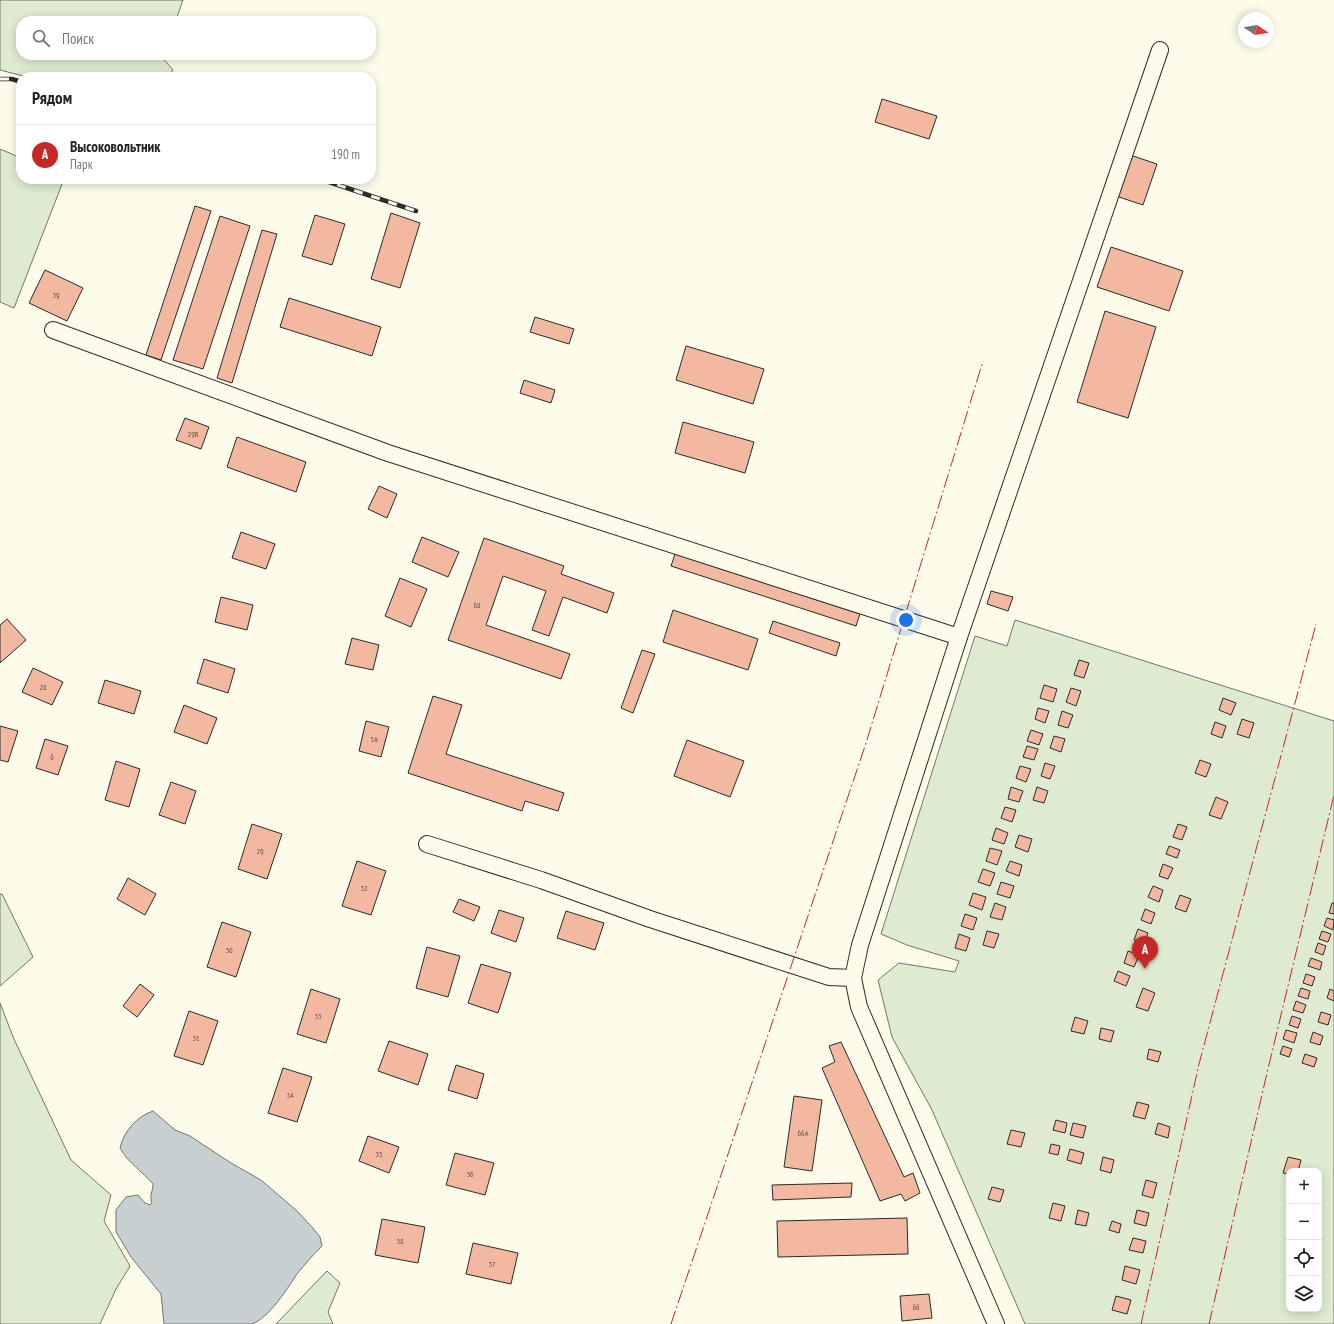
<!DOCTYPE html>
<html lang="ru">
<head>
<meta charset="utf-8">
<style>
  :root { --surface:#fff; --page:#f2f2f2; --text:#222; --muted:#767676; --line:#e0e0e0; --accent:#c62828 }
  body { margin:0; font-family:"PT Sans Narrow",sans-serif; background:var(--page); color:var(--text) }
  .controls { position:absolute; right:12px; bottom:12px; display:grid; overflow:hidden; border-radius:8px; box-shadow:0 2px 10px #0003 }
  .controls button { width:36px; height:36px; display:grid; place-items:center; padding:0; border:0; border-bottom:1px solid var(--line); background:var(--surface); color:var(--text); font:20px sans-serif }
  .compass { position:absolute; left:1238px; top:12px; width:36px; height:36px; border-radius:50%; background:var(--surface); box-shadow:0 2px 10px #0003; rotate:102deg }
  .you { position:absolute; left:906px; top:620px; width:14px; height:14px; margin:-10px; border:3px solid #fff; border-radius:50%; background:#1a73e8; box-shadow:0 0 0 6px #1a73e833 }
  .badge { display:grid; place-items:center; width:26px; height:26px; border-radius:50%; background:var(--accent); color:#fff; font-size:13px; font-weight:700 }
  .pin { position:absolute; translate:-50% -33px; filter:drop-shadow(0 1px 2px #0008) }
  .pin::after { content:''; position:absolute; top:21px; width:14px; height:12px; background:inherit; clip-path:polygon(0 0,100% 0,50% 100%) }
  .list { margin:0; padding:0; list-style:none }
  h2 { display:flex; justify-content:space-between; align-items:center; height:52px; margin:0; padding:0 16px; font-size:17px }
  h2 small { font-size:13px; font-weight:400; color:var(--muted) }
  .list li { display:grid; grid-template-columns:26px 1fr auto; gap:12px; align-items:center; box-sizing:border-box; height:60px; padding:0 16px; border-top:1px solid var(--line) }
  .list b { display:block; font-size:15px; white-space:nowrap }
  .list p { margin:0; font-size:13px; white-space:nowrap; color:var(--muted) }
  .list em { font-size:13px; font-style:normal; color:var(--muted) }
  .icon { flex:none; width:22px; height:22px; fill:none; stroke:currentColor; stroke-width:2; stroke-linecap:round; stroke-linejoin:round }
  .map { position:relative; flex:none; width:1334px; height:1324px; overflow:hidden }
  .search { position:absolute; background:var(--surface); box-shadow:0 2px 10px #0003; left:16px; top:16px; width:360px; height:44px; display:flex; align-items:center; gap:10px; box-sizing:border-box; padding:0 14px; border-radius:16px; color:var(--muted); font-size:15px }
  .panel { position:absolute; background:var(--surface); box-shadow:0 2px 10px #0003; left:16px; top:72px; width:360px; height:112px; border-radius:16px }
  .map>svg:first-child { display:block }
  .green { fill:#deebd1; stroke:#74746e; fill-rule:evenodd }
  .water { fill:#c7d0d0; stroke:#74746e }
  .building { fill:#f2b8a0; stroke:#2b2b2b }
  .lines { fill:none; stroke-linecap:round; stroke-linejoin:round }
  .minor-casing { stroke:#2b2b2b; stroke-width:18 }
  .minor { stroke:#fdfbea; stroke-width:16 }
  .rail-casing { stroke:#2b2b2b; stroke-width:4.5 }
  .rail { stroke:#fdfbea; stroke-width:3; stroke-dasharray:9; stroke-linecap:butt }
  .power { stroke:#c62828; stroke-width:1; stroke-dasharray:14 3 2 3; stroke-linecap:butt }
  .labels { text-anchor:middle; stroke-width:3; stroke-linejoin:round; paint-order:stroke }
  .number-label { font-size:8px; fill:#5d4e48 }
</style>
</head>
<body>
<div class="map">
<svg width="1334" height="1324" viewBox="0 0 1334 1324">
  <rect width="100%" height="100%" fill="#fdfbea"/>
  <!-- green -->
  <g class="green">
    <path d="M0,0H183L177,17L170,21H21V55H160L173,70L168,77H27L0,70Z"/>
    <path d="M0,149L21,158V179H64L14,308L0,302Z"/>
    <path d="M1015,620L1334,721V1324H1025L932,1110L892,1037L878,980L899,963L955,972L959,961L907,945L881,934L975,636L1007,646ZM1289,1171H1319V1309H1289Z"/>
    <path d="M0,894H2L33,957L0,986Z"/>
    <path d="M0,1003L14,1039L71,1160L111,1195L104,1221L130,1266L116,1289L100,1324H0Z"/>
    <path d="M327,1271L340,1283L328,1312L333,1324H276Z"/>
  </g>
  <!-- water -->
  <path class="water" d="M153,1111L175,1130L190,1136L231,1163L261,1180L297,1211L312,1227L320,1237L322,1246C313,1255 305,1264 297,1274C287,1289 269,1318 252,1324H164L161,1294L131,1257L116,1232V1210L126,1197L138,1195L145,1203L150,1205L152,1203C149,1194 153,1192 153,1184C142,1171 128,1163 120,1148C124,1131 136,1117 153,1111Z"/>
  <!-- building -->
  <g class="building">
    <path d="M882,99L937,116L929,139L875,122Z"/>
    <path d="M1130,155L1157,164L1143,205L1116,196Z"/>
    <path d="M195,206L211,211L161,360L146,355Z"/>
    <path d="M391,213L420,223L400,288L371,279Z"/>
    <path d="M315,215L345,224L332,265L302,256Z"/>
    <path d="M220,216L250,226L203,369L173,360Z"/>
    <path d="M262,230L277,234L232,383L217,378Z"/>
    <path d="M1111,247L1183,271L1169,311L1097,287Z"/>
    <path d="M45,270L83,288L67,321L29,303Z"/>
    <path d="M289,298L381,327L372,356L280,327Z"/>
    <path d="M1105,311L1156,327L1128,418L1077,402Z"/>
    <path d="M535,317L574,329L569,344L530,332Z"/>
    <path d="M686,346L764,369L753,404L676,380Z"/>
    <path d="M524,380L555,390L551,403L520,393Z"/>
    <path d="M185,418L209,427L201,449L176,440Z"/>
    <path d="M683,422L754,442L745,473L675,453Z"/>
    <path d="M237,437L306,462L296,492L227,467Z"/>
    <path d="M379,486L397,494L387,518L368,509Z"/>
    <path d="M241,532L275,544L266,569L232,558Z"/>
    <path d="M422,537L459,552L448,577L412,562Z"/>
    <path d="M484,538L564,566L561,574L614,593L607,613L563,597L549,636L532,630L546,591L503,576L486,625L570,654L561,679L448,640Z"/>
    <path d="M675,554L860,614L856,626L671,566Z"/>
    <path d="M400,578L427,589L411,627L385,616Z"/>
    <path d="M991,591L1013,597L1008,611L987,604Z"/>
    <path d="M221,597L253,605L247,630L215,622Z"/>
    <path d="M673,610L758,639L748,670L663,642Z"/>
    <path d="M7,619L26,640L0,663V625Z"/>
    <path d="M773,621L840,643L836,656L769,633Z"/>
    <path d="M352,638L379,645L373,670L345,664Z"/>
    <path d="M642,650L655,654L633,713L621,708Z"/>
    <path d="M204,659L235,669L228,693L197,683Z"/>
    <path d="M1079,660L1089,663L1084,678L1074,675Z"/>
    <path d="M33,668L63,682L52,705L22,692Z"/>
    <path d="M105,680L141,691L134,714L98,703Z"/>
    <path d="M1044,685L1057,689L1053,702L1040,698Z"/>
    <path d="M1071,688L1081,691L1076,706L1066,702Z"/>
    <path d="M433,696L462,705L446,754L564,793L558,811L525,801L522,811L408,773Z"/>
    <path d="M1223,698L1236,703L1231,715L1219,710Z"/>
    <path d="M184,705L217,718L207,744L174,732Z"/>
    <path d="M1038,708L1049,711L1045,723L1035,719Z"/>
    <path d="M1062,711L1073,715L1068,728L1058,725Z"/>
    <path d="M1242,719L1254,723L1249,738L1237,734Z"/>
    <path d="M366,721L389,727L381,757L359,751Z"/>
    <path d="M1215,722L1226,726L1222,738L1211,734Z"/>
    <path d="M0,726L18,731L8,762L0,760Z"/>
    <path d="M1031,730L1043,734L1039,745L1027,741Z"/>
    <path d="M1054,736L1065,739L1061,752L1050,748Z"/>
    <path d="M45,739L68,746L58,775L36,768Z"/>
    <path d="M687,740L744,761L730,797L674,776Z"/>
    <path d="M1027,746L1038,749L1034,760L1023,757Z"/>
    <path d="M1200,760L1211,764L1206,777L1195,773Z"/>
    <path d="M116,761L140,769L129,807L105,800Z"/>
    <path d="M1045,763L1055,766L1050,779L1041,776Z"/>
    <path d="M1020,766L1031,769L1026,782L1016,778Z"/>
    <path d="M171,782L196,791L185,824L159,815Z"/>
    <path d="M1011,787L1023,791L1019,802L1008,799Z"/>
    <path d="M1037,787L1048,791L1044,803L1033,800Z"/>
    <path d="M1216,797L1228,802L1221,819L1209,815Z"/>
    <path d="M1005,807L1016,810L1012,822L1001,818Z"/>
    <path d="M252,824L282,834L267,879L238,869Z"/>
    <path d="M1178,824L1187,827L1182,840L1173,837Z"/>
    <path d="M996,828L1008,833L1004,844L992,840Z"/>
    <path d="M1019,835L1032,839L1028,852L1015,847Z"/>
    <path d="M1169,846L1180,850L1177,858L1166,854Z"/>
    <path d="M990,848L1002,851L997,865L986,861Z"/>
    <path d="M357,861L386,871L371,915L342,906Z"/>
    <path d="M1010,861L1022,865L1019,876L1006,871Z"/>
    <path d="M1163,864L1173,868L1168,879L1159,876Z"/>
    <path d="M983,869L995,873L990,886L978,882Z"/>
    <path d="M128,878L156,894L145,915L117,899Z"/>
    <path d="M1001,882L1014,886L1010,898L997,894Z"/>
    <path d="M1153,886L1163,890L1159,902L1148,897Z"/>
    <path d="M973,893L986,897L982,910L969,905Z"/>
    <path d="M1180,895L1191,899L1186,912L1175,908Z"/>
    <path d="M459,899L480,907L474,921L453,912Z"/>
    <path d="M995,903L1006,907L1002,920L990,917Z"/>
    <path d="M1332,903H1334V914L1329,913Z"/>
    <path d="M1145,909L1155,913L1151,924L1141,920Z"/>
    <path d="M499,910L524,918L516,942L491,933Z"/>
    <path d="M566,911L604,923L595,950L557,938Z"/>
    <path d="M965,914L977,918L973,930L961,926Z"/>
    <path d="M1327,918L1334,920L1333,930L1324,926Z"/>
    <path d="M222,922L251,932L236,977L207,967Z"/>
    <path d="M1138,929L1148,933L1144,943L1134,940Z"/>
    <path d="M987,931L999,934L994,948L983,945Z"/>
    <path d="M1322,931L1331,934L1328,942L1319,939Z"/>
    <path d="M959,934L970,938L966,951L955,948Z"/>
    <path d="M1318,943L1326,946L1323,955L1315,952Z"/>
    <path d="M427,947L460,956L448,997L416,988Z"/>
    <path d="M1128,951L1139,955L1134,967L1124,963Z"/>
    <path d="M1311,958L1322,962L1320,970L1308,966Z"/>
    <path d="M481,964L511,973L498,1013L468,1003Z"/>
    <path d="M1118,971L1130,976L1126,986L1114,981Z"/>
    <path d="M1306,974L1315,977L1312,986L1303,983Z"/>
    <path d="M140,984L154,995L137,1017L123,1006Z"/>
    <path d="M1143,988L1155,993L1148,1011L1136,1007Z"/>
    <path d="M1301,988L1310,991L1308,999L1298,996Z"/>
    <path d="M311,989L340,999L326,1043L297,1034Z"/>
    <path d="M1330,989L1334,991V1001L1327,998Z"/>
    <path d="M1296,1001L1306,1005L1303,1013L1293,1010Z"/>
    <path d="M189,1011L218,1021L203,1065L174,1056Z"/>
    <path d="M1321,1012L1331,1015L1328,1025L1318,1022Z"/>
    <path d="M1292,1016L1301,1019L1298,1028L1289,1025Z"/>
    <path d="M1075,1017L1088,1021L1084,1034L1071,1031Z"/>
    <path d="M1101,1028L1114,1031L1111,1042L1099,1039Z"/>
    <path d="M1286,1030L1297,1033L1294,1043L1283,1039Z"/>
    <path d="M1313,1032L1323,1036L1320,1045L1310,1042Z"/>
    <path d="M389,1041L428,1054L418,1085L378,1071Z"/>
    <path d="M841,1042L904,1177L913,1173L920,1193L905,1201L901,1194L880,1201L822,1068L835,1062L829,1046Z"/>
    <path d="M1283,1046L1292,1049L1289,1057L1280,1054Z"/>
    <path d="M1149,1049L1161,1052L1158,1062L1147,1059Z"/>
    <path d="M1305,1054L1317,1058L1314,1067L1302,1063Z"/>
    <path d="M456,1065L484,1074L477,1099L448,1090Z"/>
    <path d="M283,1068L312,1077L297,1122L268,1113Z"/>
    <path d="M794,1096L822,1100L812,1171L784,1167Z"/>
    <path d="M1137,1102L1149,1105L1145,1119L1133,1116Z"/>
    <path d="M1056,1120L1067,1123L1065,1133L1053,1130Z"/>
    <path d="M1073,1123L1086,1126L1083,1138L1070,1135Z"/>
    <path d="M1158,1123L1170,1127L1168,1138L1155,1134Z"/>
    <path d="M1011,1130L1025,1133L1021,1147L1007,1144Z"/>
    <path d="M368,1136L399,1147L389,1173L359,1161Z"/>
    <path d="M1051,1144L1060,1146L1058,1155L1049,1153Z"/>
    <path d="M1070,1149L1084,1153L1081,1164L1067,1160Z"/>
    <path d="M455,1153L494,1163L485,1195L446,1185Z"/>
    <path d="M1103,1157L1114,1160L1111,1173L1100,1170Z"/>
    <path d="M1288,1157L1301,1160L1298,1171H1289V1174L1283,1173Z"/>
    <path d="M1146,1180L1157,1183L1153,1198L1142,1195Z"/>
    <path d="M852,1183L851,1197L773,1200L772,1185Z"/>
    <path d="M992,1187L1004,1190L1000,1202L988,1199Z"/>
    <path d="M1053,1203L1065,1206L1061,1221L1049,1218Z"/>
    <path d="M1078,1210L1089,1213L1086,1226L1075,1224Z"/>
    <path d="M1137,1210L1149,1213L1146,1226L1134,1223Z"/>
    <path d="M907,1218L908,1254L778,1257L777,1221Z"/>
    <path d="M382,1219L425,1227L418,1263L375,1255Z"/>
    <path d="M1112,1221L1121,1224L1119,1233L1109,1230Z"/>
    <path d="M1133,1238L1146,1241L1143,1253L1129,1250Z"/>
    <path d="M473,1243L518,1253L511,1284L466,1274Z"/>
    <path d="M1125,1266L1140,1270L1136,1284L1122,1280Z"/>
    <path d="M929,1294L932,1318L902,1321L900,1296Z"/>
    <path d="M1116,1296L1131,1300L1127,1314L1112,1310Z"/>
  </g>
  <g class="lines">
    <!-- minor casing -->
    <g class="minor-casing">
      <g id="minor">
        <path d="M53,330L388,453L959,637"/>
        <path d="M427,844L541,880L650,919L829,977L853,978"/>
        <path d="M996,1324L859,1007L853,978L860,945L959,637L1160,50"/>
      </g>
    </g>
    <!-- minor -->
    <use href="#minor" class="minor"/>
    <!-- rail casing -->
    <g class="rail-casing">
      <g id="rail">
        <path d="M0,79H12L21,82"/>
        <path d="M320,179L416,211"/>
      </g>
    </g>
    <!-- rail -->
    <use href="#rail" class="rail"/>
    <!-- power -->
    <g class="power">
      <path d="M671,1324L866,743L983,361"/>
      <path d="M1141,1324L1199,1064L1316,624"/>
      <path d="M1209,1324L1267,1073L1334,795"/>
    </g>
  </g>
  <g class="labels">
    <!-- number labels -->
    <g class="number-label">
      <text x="56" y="298">39</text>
      <text x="193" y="437">29Б</text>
      <text x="477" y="608">68</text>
      <text x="43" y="690">28</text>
      <text x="374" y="742">5А</text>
      <text x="52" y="760">6</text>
      <text x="260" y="854">29</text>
      <text x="364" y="891">32</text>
      <text x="229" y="953">30</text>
      <text x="318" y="1019">33</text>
      <text x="196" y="1041">31</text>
      <text x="290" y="1098">34</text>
      <text x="803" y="1136">66А</text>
      <text x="379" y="1157">35</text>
      <text x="470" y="1177">36</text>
      <text x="400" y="1244">38</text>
      <text x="492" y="1267">37</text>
      <text x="916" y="1310">66</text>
    </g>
  </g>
</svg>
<div class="controls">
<button>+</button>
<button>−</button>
<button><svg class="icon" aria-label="locate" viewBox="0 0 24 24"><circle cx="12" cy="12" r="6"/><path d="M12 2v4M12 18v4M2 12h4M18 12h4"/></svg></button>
<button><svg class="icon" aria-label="layers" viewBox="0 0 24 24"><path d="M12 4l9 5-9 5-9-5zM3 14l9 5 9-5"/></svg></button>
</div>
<svg class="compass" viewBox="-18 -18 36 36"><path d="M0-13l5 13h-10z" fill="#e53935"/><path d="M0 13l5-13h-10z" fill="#767676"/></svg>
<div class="you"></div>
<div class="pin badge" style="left:1145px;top:969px">A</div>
<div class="search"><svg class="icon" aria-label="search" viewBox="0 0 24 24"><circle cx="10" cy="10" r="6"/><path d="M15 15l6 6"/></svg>Поиск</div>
<section class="panel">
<h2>Рядом<small></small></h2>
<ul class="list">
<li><span class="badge">A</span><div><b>Высоковольтник</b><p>Парк</p></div><em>190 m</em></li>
</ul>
</section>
</div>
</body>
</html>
